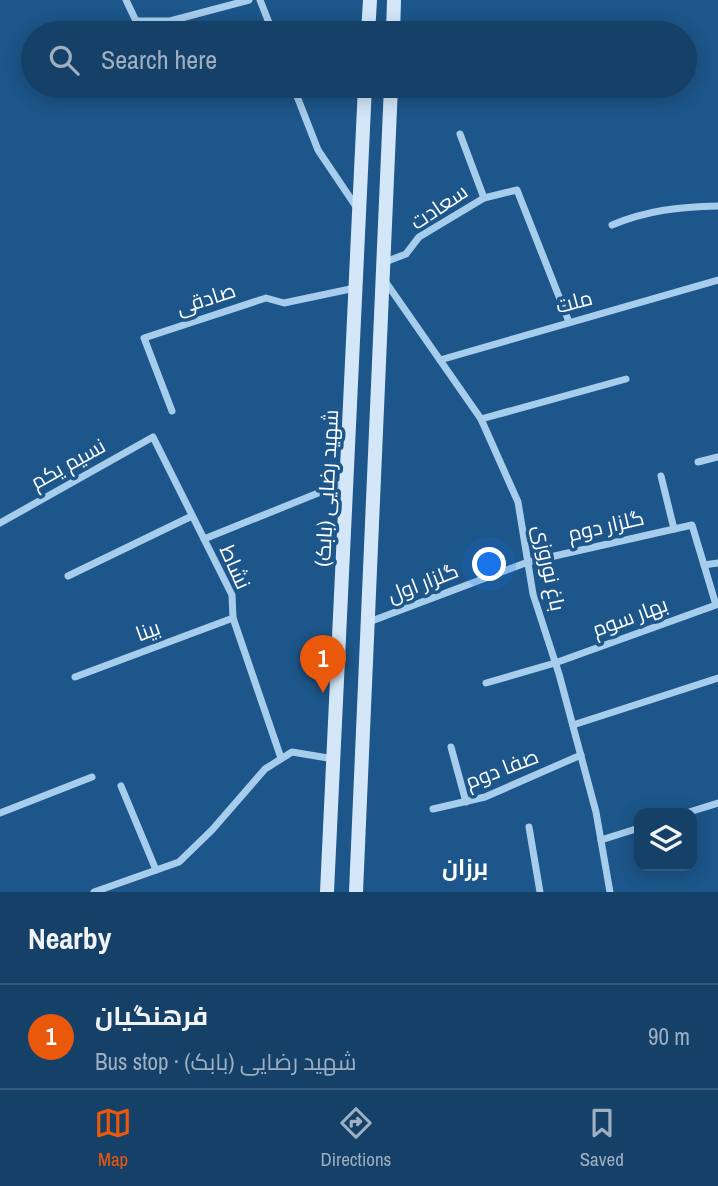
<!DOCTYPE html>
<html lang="en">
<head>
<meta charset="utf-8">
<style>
  :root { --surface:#154068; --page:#1e476e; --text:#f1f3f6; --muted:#9dafc0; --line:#34597c; --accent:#ea580c }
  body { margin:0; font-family:"Archivo Narrow",Cairo,sans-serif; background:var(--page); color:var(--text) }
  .controls { position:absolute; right:21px; bottom:21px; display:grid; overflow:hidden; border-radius:14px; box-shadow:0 4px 18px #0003 }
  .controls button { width:63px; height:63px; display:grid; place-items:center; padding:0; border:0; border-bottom:2px solid var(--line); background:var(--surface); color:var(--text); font:35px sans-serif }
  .you { position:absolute; left:490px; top:565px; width:24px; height:24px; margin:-18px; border:5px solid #fff; border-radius:50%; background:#1a73e8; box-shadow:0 0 0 10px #1a73e833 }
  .badge { display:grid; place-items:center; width:46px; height:46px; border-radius:50%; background:var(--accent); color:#fff; font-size:23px; font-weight:700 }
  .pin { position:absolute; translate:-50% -58px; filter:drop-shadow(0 2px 4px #0008) }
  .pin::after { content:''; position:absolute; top:37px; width:24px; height:21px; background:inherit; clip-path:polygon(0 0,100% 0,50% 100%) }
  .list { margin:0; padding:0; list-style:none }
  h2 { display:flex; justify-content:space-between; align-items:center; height:91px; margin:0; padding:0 28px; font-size:30px }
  h2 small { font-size:23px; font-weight:400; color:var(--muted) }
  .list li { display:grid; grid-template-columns:46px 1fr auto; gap:21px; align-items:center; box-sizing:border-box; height:105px; padding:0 28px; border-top:2px solid var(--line) }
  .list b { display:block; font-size:26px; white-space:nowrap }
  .list p { margin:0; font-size:23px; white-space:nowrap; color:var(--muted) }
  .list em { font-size:23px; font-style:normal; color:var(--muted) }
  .icon { flex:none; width:38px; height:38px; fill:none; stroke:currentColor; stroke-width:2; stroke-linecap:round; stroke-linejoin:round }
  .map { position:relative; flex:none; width:718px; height:892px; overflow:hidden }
  .search { position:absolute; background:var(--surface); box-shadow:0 4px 18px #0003; left:21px; right:21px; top:21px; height:77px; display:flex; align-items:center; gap:18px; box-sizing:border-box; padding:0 24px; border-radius:38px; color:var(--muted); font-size:26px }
  .sheet { height:196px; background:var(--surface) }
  nav { display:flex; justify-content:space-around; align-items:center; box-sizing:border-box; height:98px; border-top:2px solid var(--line); background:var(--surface); font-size:19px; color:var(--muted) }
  nav a { display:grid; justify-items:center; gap:4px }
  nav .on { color:var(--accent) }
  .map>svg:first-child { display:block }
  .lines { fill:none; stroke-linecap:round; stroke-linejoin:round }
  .street { stroke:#a7cdec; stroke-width:7 }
  .secondary { stroke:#d4e7f9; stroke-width:14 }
  .labels { text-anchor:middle; stroke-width:7; stroke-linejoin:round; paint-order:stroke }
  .street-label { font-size:21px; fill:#fff; stroke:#1c568a }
  .neighbourhood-label { font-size:23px; font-weight:bold; fill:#fff; stroke:#1c568a }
</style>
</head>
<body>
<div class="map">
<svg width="718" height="892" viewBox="0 0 718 892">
  <rect width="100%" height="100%" fill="#1c568a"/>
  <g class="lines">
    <!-- street -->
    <g class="street">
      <path d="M126,0L136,21H170L249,0"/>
      <path d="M260,0L273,33"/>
      <path d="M293,86L318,150L355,205"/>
      <path d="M460,134L484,198"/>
      <path d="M612,225C648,210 679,207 718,206"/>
      <path d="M385,262L406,254L419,237L484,198L517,190L569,322"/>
      <path d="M385,281L481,419L518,502L533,594L559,674L596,812L610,892"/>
      <path d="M440,360L718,280"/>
      <path d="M172,411L144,338L266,298L284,303L355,288"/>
      <path d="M481,419L626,379"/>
      <path d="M698,462L718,457"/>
      <path d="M661,476L674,529"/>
      <path d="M0,523L153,437L232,595L233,618L281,758"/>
      <path d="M204,539L348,481"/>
      <path d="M704,565L718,563"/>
      <path d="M68,576L192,516"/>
      <path d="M369,622L528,562L692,525L716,605L555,663L486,683"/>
      <path d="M75,677L233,618"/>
      <path d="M573,725L718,678"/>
      <path d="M451,747L466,802"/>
      <path d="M121,786L156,870"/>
      <path d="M433,809L485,797L581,755"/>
      <path d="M0,813L92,777"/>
      <path d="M686,813L718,803"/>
      <path d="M529,827L540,892"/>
      <path d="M601,840L639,828"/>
      <path d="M94,892L179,862L212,830L265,769L292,752L334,759"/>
    </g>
    <!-- secondary -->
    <g class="secondary">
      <path d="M368,33L370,0"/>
      <path d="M393,33L394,0"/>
      <path d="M327,892L365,86"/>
      <path d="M356,892L391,86"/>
    </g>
  </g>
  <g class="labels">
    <!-- street labels -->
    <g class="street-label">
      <text transform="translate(439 207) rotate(-34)" y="7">سعادت</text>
      <text transform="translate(206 299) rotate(-18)" y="7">صادقی</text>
      <text transform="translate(574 302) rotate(-15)" y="7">ملت</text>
      <text transform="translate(68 464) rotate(-29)" y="7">نسیم یکم</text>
      <text transform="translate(327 488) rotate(-87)" y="7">شهید رضایی (بابک)</text>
      <text transform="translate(606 526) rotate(-13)" y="7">گلزار دوم</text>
      <text transform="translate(235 567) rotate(66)" y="7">نشاط</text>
      <text transform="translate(549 568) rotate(78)" y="7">باغ نوروزی</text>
      <text transform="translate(423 583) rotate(-21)" y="7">گلزار اول</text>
      <text transform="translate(630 617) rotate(-20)" y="7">بهار سوم</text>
      <text transform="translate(148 631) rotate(-20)" y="7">بینا</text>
      <text transform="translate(502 769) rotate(-21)" y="7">صفا دوم</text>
    </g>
    <!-- neighbourhood labels -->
    <g class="neighbourhood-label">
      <text x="465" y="875">برزان</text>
    </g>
  </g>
</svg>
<div class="controls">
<button><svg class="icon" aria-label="layers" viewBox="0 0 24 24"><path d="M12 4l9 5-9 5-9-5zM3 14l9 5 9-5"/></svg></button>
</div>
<div class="you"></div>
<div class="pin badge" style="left:323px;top:693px">1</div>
<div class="search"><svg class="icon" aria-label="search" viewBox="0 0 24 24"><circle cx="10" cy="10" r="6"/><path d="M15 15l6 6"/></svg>Search here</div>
</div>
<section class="sheet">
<h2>Nearby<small></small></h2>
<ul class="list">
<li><span class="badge">1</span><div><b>فرهنگیان</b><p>Bus stop · شهید رضایی (بابک)</p></div><em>90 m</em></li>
</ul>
</section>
<nav>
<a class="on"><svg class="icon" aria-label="map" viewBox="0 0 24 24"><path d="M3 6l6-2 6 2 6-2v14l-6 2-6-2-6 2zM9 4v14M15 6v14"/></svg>Map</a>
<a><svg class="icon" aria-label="directions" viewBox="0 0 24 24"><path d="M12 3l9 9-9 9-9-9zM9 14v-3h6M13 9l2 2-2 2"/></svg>Directions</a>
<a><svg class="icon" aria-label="saved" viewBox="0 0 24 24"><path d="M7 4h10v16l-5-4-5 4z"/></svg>Saved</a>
</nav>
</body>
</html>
